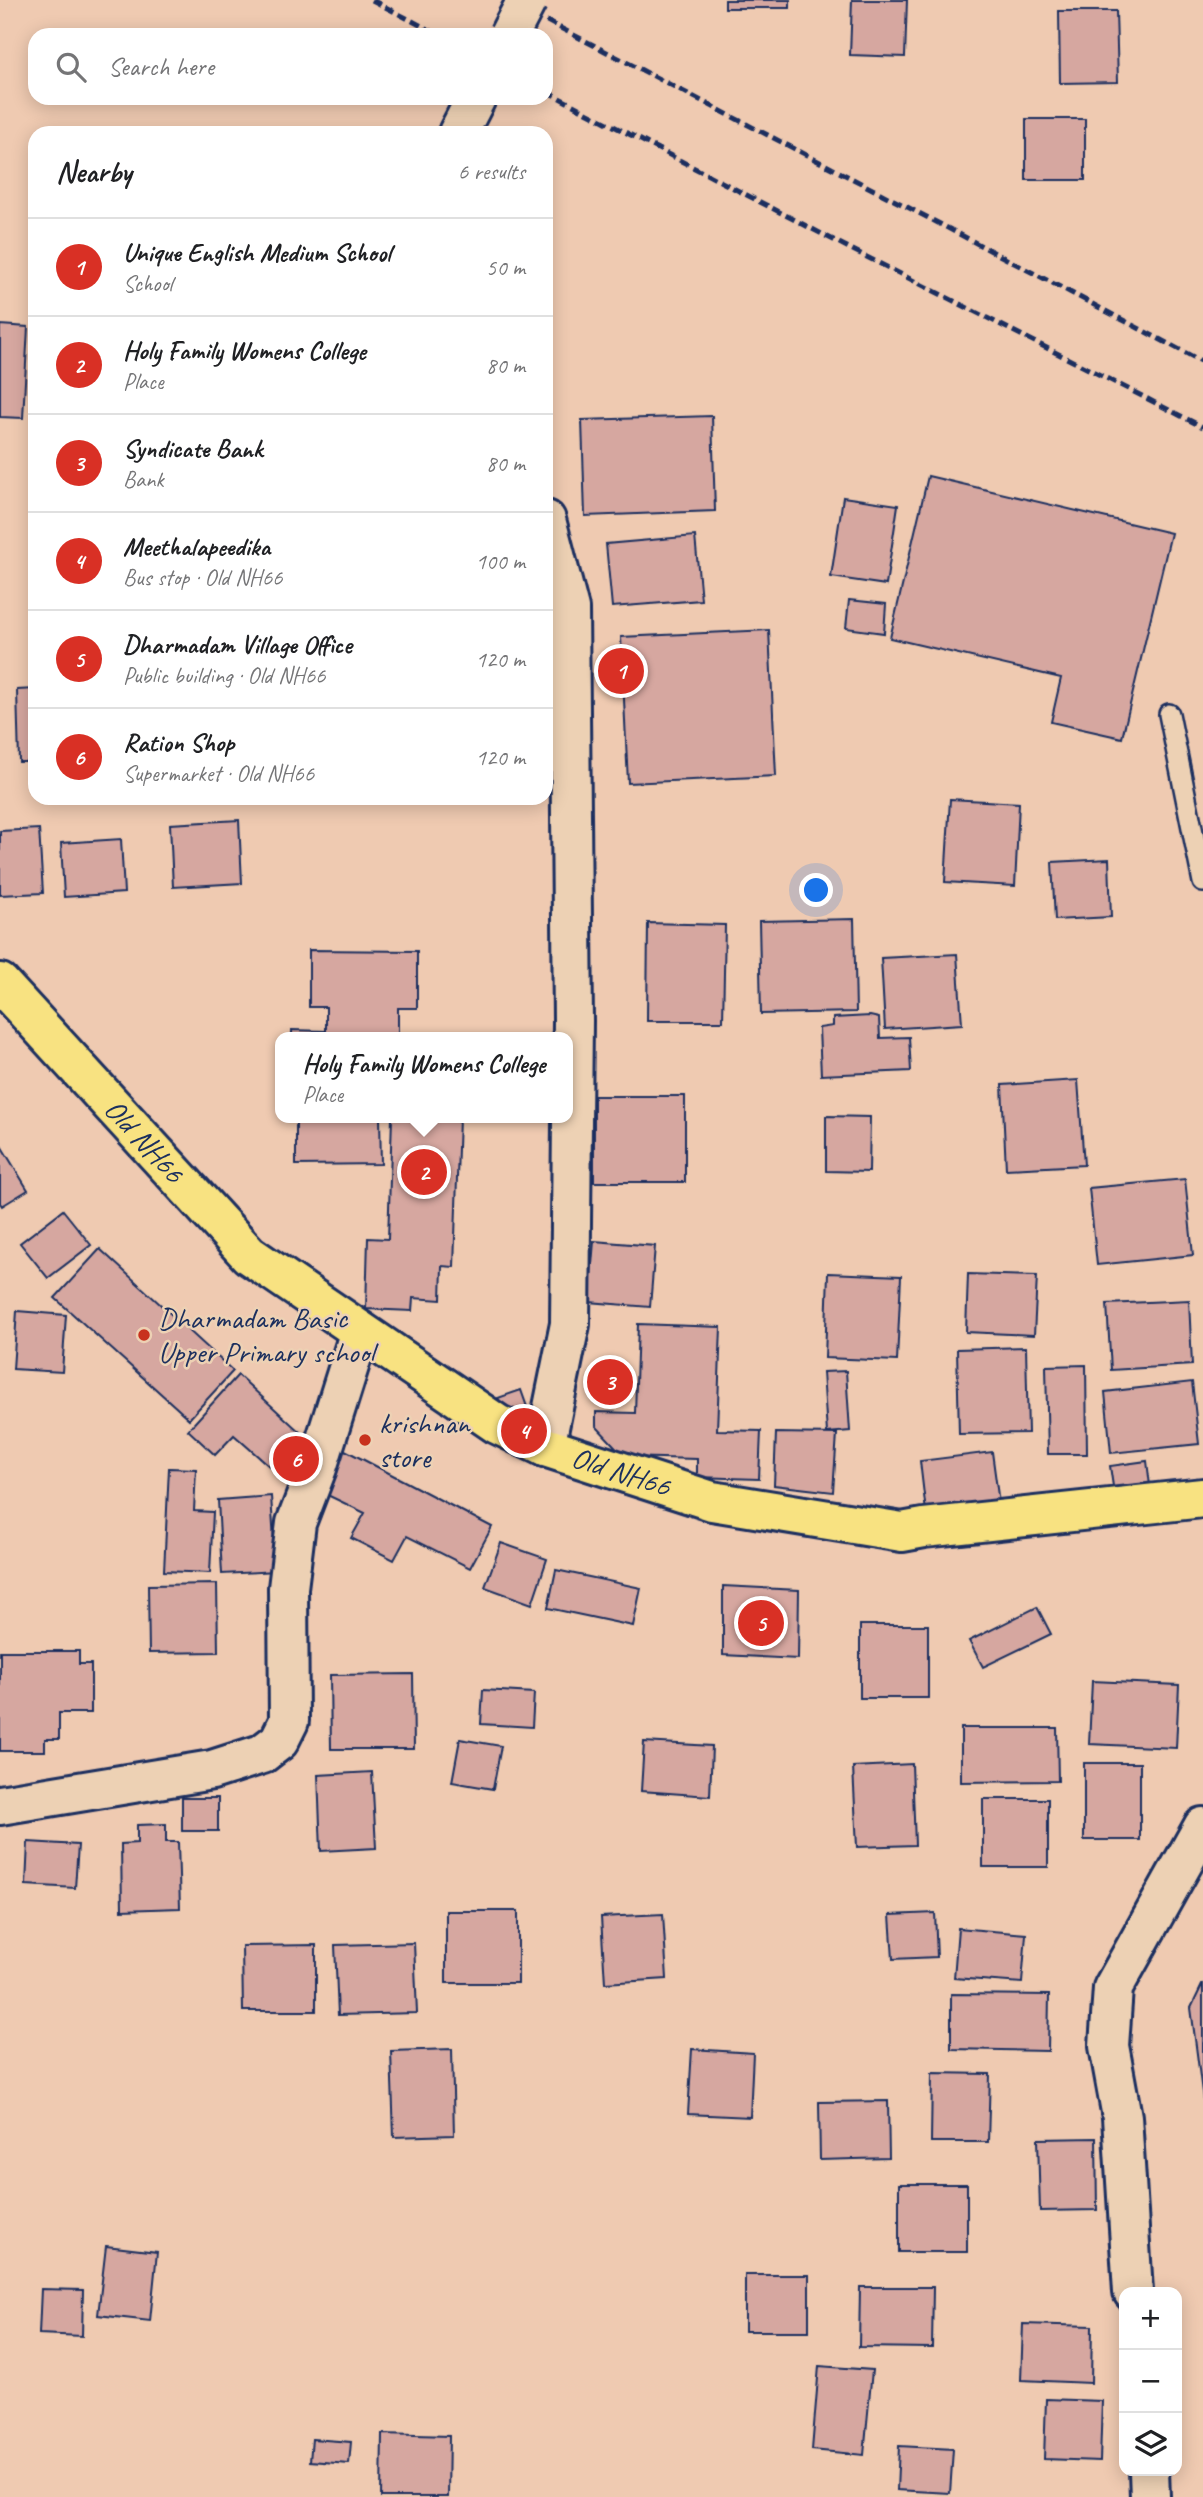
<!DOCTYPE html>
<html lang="en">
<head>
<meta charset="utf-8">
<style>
  :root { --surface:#fff; --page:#f6f6f6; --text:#202124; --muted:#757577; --line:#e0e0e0; --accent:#d93025 }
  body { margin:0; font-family:Caveat,sans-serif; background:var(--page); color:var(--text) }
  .controls { position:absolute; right:21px; bottom:21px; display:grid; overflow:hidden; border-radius:14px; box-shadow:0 4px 18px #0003 }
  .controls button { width:63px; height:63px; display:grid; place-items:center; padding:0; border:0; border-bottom:2px solid var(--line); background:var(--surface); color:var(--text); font:35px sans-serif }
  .you { position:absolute; left:817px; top:891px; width:24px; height:24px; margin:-18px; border:5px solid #fff; border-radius:50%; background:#1a73e8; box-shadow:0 0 0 10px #1a73e833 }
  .badge { display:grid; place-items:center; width:46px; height:46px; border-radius:50%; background:var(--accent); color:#fff; font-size:23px; font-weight:700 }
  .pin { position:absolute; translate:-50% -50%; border:4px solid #fff; box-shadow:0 2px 7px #0006 }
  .popup { position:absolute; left:275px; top:1032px; width:298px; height:91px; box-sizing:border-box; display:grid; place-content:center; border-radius:14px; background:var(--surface); filter:drop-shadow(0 2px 5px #0005); font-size:23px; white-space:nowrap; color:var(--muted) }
  .popup b { font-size:26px; color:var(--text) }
  .popup::after { content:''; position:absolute; left:50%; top:100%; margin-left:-14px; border:14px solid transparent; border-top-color:var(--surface) }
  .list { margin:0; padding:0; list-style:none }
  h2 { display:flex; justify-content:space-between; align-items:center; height:91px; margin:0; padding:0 28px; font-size:30px }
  h2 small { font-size:23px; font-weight:400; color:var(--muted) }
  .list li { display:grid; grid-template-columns:46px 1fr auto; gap:21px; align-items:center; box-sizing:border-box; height:98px; padding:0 28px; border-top:2px solid var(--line) }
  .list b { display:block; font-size:26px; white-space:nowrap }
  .list p { margin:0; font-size:23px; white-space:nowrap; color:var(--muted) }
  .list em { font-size:23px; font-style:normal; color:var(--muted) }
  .icon { flex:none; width:38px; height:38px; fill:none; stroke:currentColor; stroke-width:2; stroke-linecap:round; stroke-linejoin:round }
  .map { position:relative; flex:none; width:1203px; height:2497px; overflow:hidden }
  .search { position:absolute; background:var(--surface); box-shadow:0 4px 18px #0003; left:28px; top:28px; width:525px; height:77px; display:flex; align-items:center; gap:18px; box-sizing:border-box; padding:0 24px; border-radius:21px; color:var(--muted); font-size:26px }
  .panel { position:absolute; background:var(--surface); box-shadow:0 4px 18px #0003; left:28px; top:126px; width:525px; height:679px; border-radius:21px }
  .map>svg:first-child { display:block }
  .building { fill:#d6a7a0; stroke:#1b2f5e; stroke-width:2 }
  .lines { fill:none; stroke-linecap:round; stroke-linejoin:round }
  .service-casing { stroke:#1b2f5e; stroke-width:24 }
  .minor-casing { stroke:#1b2f5e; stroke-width:44 }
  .secondary-casing { stroke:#1b2f5e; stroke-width:44 }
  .primary-casing { stroke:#1b2f5e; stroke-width:44 }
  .service { stroke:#edd1b4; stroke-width:19 }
  .minor { stroke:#edd1b4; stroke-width:38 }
  .secondary { stroke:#edd1b4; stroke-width:38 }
  .primary { stroke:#f8e281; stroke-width:38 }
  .rail { stroke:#1b2f5e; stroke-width:5; stroke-dasharray:10 5; stroke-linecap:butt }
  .secondary-bridge-casing { stroke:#1b2f5e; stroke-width:44; stroke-linecap:butt }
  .secondary-bridge { stroke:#edd1b4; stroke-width:38 }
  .poi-dot { fill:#c8321e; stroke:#edd1b4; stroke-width:2.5 }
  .labels { text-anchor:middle; stroke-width:5; stroke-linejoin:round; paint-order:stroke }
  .street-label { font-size:30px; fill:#1b2f5e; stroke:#edd1b4 }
  .poi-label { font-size:30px; fill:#1b2f5e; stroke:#edd1b4; text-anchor:start }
</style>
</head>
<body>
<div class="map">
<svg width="1203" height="2497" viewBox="0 0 1203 2497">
  <rect width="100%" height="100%" fill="#efcab1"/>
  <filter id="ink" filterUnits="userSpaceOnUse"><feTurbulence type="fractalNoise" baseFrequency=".0143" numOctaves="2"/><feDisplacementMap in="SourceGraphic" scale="14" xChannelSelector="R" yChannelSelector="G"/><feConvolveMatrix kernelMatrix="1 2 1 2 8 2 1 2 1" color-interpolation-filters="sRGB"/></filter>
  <g filter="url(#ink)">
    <!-- building -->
    <g class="building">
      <rect x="725" y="0" width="65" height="8"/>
      <path d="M852,0H907L905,57L850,55Z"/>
      <path d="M1059,11H1116L1118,82L1060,83Z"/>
      <rect x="1026" y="119" width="59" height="61"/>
      <path d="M0,325L28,327L23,418L0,417Z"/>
      <path d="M712,416L715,511L585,516L582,420Z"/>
      <path d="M928,476L1171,533L1122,738L1051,722L1061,678L890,638Z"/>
      <path d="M843,497L898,505L886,585L831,577Z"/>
      <path d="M695,536L701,600L612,607L606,544Z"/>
      <path d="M849,600L886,604L884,633L846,628Z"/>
      <path d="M769,630L776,776L628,783L621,637Z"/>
      <path d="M35,689V762H19L17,690Z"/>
      <path d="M950,799L1019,803L1015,886L945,882Z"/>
      <path d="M239,820L242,883L173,887L170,824Z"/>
      <path d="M39,829L43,893L0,895V831Z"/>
      <path d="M121,839L124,893L64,897L61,843Z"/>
      <path d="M1109,859L1111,917L1055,920L1052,862Z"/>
      <path d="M854,919L856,1012L761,1014L759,921Z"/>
      <path d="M648,923L725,925L723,1021H647Z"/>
      <path d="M309,950L417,951V1008H398V1037H292V1030L326,1031V1007H309Z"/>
      <path d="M957,954L962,1024L885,1029L881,958Z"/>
      <path d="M870,1016L879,1018L880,1038L909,1037L911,1071L821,1075L819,1028L833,1026V1018Z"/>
      <path d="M1078,1080L1084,1165L1006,1169L1002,1085Z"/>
      <rect x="594" y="1096" width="91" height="86"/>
      <path d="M826,1116L870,1117L869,1172L826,1171Z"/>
      <path d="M296,1118H380L381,1164L296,1165Z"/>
      <path d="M392,1118H459L454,1267L442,1266L441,1300L413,1298L412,1311L366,1309L368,1238L388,1239Z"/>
      <path d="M0,1144L28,1190L2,1206L0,1203Z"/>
      <path d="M1185,1179L1193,1255L1097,1265L1089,1188Z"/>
      <path d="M63,1210L91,1245L48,1278L20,1243Z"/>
      <path d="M594,1241L655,1246L650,1307L589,1302Z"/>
      <path d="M100,1249L233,1371L189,1419L55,1298Z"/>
      <path d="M828,1273L901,1276L897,1361L825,1358Z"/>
      <path d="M968,1274L1037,1276L1034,1335L966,1332Z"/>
      <path d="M1189,1300L1192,1365L1111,1370L1107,1304Z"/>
      <path d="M17,1311L66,1315L62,1372L13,1369Z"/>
      <path d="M638,1324L721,1327L717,1430L761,1431L759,1479L697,1477V1459L625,1457L596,1426V1412L635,1413Z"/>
      <path d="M1026,1347L1028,1433L959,1434L957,1349Z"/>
      <path d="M1086,1365L1087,1454H1048L1046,1366Z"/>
      <path d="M846,1371L850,1431L827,1433L823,1372Z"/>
      <path d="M238,1375L300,1432L269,1466L234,1435L215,1455L188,1430Z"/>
      <path d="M1192,1382L1199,1444L1111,1453L1105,1392Z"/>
      <path d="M521,1390L527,1407L506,1415L498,1398Z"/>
      <path d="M776,1433L837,1434L833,1492L774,1485Z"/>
      <path d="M298,1445L310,1455L293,1473L282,1462Z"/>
      <path d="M343,1449L492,1527L470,1568L407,1536L394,1560L351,1538L365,1513L321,1492Z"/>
      <path d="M992,1452L999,1503L926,1512L920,1461Z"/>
      <path d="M1147,1461L1151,1494L1115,1500L1110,1466Z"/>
      <path d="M169,1468L196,1469L194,1511L213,1512L210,1573L164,1571Z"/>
      <path d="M271,1496L276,1571L222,1574L218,1500Z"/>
      <path d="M501,1543L547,1559L532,1604L485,1587Z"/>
      <path d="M556,1570L641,1588L633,1626L548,1608Z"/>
      <path d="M217,1584L218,1652L149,1653L148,1585Z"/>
      <path d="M723,1586L799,1590L798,1659L723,1655Z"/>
      <path d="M1037,1607L1051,1634L983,1667L969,1641Z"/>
      <rect x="860" y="1625" width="68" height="73"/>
      <path d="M0,1651H79V1664H91V1713H59V1739H45V1751H0Z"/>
      <path d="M413,1674L414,1749H331L330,1675Z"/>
      <path d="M1092,1681L1179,1685L1176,1748L1089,1744Z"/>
      <path d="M483,1690L534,1693L532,1727L481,1724Z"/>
      <path d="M961,1728H1057L1058,1781L961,1782Z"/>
      <path d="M460,1739L501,1746L493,1789L452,1782Z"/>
      <path d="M644,1742L712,1746L710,1796L641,1791Z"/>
      <rect x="1084" y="1763" width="56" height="77"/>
      <path d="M912,1764L915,1845L857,1847L853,1767Z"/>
      <path d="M372,1772L376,1848L321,1851L318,1775Z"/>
      <rect x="182" y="1798" width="36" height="33"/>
      <rect x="983" y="1799" width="65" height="68"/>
      <path d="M166,1824V1842H178L180,1908L122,1910L121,1844L137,1843V1825Z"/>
      <path d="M28,1842L78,1845L75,1888L26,1885Z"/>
      <rect x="446" y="1911" width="72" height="72"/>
      <path d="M935,1913L937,1957L893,1959L890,1915Z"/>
      <path d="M663,1914L667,1979L605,1983L601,1917Z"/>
      <path d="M958,1928L1026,1934L1022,1983L954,1978Z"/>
      <path d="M414,1943L417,2013L338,2015L335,1945Z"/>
      <path d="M316,1945V2011H243L242,1946Z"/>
      <path d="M1203,1983V2100L1191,2008Z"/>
      <path d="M951,1994L1049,1995L1048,2051L951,2049Z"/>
      <path d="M452,2049L454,2135L394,2137L391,2051Z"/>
      <path d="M692,2049L753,2053L750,2117L688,2114Z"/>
      <path d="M932,2073L990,2074L988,2142H931Z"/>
      <path d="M888,2101L889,2158L820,2160L819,2102Z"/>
      <path d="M1096,2138L1097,2210L1040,2211L1038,2139Z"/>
      <rect x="899" y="2184" width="68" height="68"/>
      <path d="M106,2246L157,2252L150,2321L98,2315Z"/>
      <rect x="745" y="2275" width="64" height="56"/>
      <path d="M860,2287H933L932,2348L859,2347Z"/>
      <path d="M41,2289L83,2290L82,2336L39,2334Z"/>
      <path d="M1023,2324L1092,2326L1091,2383L1021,2380Z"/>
      <path d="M819,2366L872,2370L864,2455L812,2450Z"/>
      <path d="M1046,2399L1102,2401L1100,2461L1044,2459Z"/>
      <path d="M382,2434L449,2436L448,2497H381Z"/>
      <path d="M312,2439L351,2442L349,2464L310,2461Z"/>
      <path d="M899,2446L953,2449L950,2493L897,2490Z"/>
    </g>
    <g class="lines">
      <!-- service casing -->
      <g class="service-casing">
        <path id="service" d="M1169,714L1203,882"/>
      </g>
      <!-- minor casing -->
      <g class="minor-casing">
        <g id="minor">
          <path d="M0,1805L212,1770L262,1754L279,1741L289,1721L288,1588L296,1523L317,1468L360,1331"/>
          <path d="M1133,2292L1122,2117L1109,2046L1113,1988L1203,1827"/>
          <path d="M1149,2471L1150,2497"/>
        </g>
      </g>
      <!-- secondary casing -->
      <g class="secondary-casing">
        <g id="secondary">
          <path d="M458,133L476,98"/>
          <path d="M545,1447L570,1324L573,1021L569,609L546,520"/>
        </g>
      </g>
      <!-- primary casing -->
      <g class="primary-casing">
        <g id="primary">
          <path id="s1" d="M0,983L249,1255L497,1424L545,1447L712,1501L902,1532L924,1528L1203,1498"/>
        </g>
      </g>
      <!-- service -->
      <use href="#service" class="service"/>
      <!-- minor -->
      <use href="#minor" class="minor"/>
      <!-- secondary -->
      <use href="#secondary" class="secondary"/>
      <!-- primary -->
      <use href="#primary" class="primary"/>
      <!-- rail -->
      <g class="rail">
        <path d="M372,0L439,35"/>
        <path d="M506,0L917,212L1203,362"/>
        <path d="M546,91L847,247L1203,427"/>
      </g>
      <!-- secondary-bridge casing -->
      <g class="secondary-bridge-casing">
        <path id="secondary-bridge" d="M509,35L527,0"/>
      </g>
      <!-- secondary-bridge -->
      <use href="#secondary-bridge" class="secondary-bridge"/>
    </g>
  </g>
  <!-- markers -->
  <g class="poi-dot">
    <circle cx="144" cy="1335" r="7"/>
    <circle cx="365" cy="1440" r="7"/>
  </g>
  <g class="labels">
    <!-- street labels -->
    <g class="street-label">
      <text dy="10" stroke="none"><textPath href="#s1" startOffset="214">Old NH66</textPath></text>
      <text dy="10" stroke="none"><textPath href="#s1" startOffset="802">Old NH66</textPath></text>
    </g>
    <!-- poi labels -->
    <g class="poi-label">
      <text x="158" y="1328">Dharmadam Basic<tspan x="158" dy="34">Upper Primary school</tspan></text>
      <text x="379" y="1433">krishnan<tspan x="379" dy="34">store</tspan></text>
    </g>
  </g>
</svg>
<div class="controls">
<button>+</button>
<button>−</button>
<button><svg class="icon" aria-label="layers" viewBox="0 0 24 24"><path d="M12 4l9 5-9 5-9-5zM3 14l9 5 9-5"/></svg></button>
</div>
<div class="you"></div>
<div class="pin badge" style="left:621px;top:671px">1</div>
<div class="pin badge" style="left:424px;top:1172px">2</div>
<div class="popup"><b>Holy Family Womens College</b>Place</div>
<div class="pin badge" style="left:610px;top:1382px">3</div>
<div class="pin badge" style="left:524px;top:1431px">4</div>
<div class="pin badge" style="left:761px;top:1623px">5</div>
<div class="pin badge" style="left:296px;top:1459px">6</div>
<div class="search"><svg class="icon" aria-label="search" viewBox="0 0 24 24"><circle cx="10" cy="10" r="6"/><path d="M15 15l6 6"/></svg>Search here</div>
<section class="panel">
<h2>Nearby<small>6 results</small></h2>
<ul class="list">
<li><span class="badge">1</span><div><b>Unique English Medium School</b><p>School</p></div><em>50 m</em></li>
<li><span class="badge">2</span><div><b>Holy Family Womens College</b><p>Place</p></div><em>80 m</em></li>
<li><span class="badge">3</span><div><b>Syndicate Bank</b><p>Bank</p></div><em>80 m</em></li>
<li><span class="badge">4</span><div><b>Meethalapeedika</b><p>Bus stop · Old NH66</p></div><em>100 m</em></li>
<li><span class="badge">5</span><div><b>Dharmadam Village Office</b><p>Public building · Old NH66</p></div><em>120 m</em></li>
<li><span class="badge">6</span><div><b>Ration Shop</b><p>Supermarket · Old NH66</p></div><em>120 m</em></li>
</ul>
</section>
</div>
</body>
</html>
